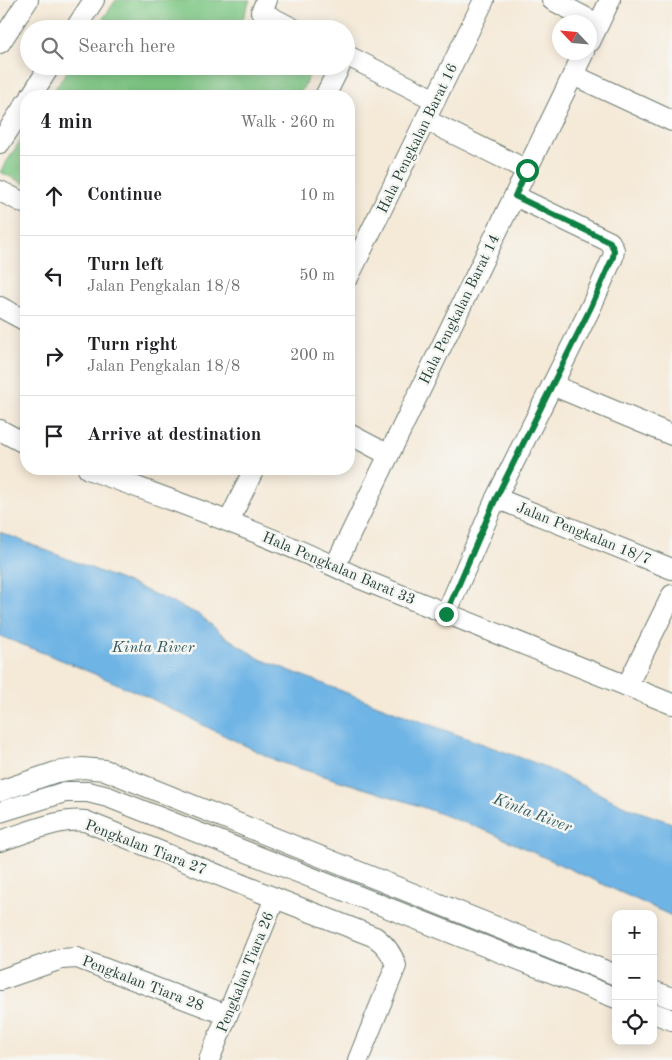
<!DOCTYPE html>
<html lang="en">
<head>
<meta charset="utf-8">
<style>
  :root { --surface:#fff; --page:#f6f6f6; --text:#202124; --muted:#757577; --line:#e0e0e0 }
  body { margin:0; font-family:"Old Standard TT",serif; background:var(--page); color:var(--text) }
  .controls { position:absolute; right:15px; bottom:15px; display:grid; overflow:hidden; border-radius:10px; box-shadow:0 2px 12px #0003 }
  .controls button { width:45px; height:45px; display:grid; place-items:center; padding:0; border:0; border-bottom:1px solid var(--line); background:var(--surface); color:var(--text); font:25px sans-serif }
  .compass { position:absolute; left:552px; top:15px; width:45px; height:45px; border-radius:50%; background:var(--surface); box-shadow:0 2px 12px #0003; rotate:296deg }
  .stop { position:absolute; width:15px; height:15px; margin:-11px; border:4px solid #0b8043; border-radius:50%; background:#fff }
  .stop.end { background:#0b8043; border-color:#fff; box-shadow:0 1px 5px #0008 }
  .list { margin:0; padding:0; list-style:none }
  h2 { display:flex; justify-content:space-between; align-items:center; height:65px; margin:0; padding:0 20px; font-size:21px }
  h2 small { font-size:16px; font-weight:400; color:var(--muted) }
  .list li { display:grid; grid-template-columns:32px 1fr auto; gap:15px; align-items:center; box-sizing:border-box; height:80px; padding:0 20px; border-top:1px solid var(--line) }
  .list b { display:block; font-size:19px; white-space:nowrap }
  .list p { margin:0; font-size:16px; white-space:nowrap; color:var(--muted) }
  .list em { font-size:16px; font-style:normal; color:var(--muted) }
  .icon { flex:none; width:28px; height:28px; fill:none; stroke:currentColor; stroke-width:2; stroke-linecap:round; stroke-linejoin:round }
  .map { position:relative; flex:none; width:672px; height:1060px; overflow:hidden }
  .search { position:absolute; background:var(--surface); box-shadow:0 2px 12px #0003; left:20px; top:20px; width:335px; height:55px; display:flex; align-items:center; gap:12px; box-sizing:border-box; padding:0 18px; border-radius:28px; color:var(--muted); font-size:19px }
  .panel { position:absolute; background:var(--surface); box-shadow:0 2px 12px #0003; left:20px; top:90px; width:335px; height:385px; border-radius:20px }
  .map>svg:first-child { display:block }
  .green { fill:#7ec784; stroke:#4e825c }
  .water { fill:#6eb4e5; stroke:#46788c }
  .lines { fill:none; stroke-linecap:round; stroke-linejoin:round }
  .minor-casing { stroke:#6a796d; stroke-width:22 }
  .minor { stroke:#fff; stroke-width:20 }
  .route { stroke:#0b8043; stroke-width:6 }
  .labels { text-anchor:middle; stroke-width:5; stroke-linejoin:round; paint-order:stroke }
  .street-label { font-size:15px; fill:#1f3d34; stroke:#f6f6f2 }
  .water-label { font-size:16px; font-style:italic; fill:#335b60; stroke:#f6f6f2 }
</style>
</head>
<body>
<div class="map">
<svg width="672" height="1060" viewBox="0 0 672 1060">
  <rect width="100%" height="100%" fill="#f6f6f2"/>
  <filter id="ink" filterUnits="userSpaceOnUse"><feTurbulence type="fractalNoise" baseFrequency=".02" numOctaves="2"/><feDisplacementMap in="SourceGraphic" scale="10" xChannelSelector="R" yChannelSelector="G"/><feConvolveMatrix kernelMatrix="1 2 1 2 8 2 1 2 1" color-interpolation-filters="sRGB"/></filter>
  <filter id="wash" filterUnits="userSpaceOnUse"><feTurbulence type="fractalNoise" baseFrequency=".0096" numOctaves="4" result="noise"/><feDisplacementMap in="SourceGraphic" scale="20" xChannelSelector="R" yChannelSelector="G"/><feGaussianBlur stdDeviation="1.12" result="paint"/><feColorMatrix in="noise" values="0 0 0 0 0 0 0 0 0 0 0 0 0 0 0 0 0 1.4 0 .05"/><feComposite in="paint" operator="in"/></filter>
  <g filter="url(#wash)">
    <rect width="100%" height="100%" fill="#f5e9d7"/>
    <!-- green -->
    <g class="green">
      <path d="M116,0H250L241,23L253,29H96Z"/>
      <path d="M71,66H314L299,96H50Z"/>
      <path d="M26,132V184L0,172Z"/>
    </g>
    <!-- water -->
    <path class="water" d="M0,532L136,586L200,615L223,635L260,659L406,716L538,764L629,808L672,823V916L487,831L411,803L279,762L213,730L150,698L69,663L0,636Z"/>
  </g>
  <g filter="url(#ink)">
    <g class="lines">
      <!-- minor casing -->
      <g class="minor-casing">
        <g id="minor">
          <path d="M267,0L261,12L294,29"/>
          <path d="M552,0L598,24"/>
          <path d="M75,29L94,0"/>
          <path d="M590,42L610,0"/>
          <path d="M0,43L28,0"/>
          <path d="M346,55L435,100"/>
          <path d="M573,75L672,121"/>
          <path d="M31,96L50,66"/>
          <path d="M325,96L340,66"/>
          <path d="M426,120L527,170"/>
          <path d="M0,143L26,103"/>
          <path d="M0,191L26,204"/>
          <path d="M349,276L484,0"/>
          <path d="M0,307L26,321"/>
          <path d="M552,385L672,435"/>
          <path d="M0,430L26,444"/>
          <path d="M349,434L389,455"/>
          <path d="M88,469C180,503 273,536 361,579L672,704"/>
          <path d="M496,498L672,569"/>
          <path d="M229,521L254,469"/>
          <path d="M335,566L584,52"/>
          <path d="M446,614L496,498L591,307L613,257L614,250L610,242L515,196"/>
          <path d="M627,686L672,595"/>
          <path d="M0,791L56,772L82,768L105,770L616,975"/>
          <path d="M0,812L65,792H88L108,797L616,998"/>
          <path d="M0,841C26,833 59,818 85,821L275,898L209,1060"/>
          <path d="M275,898L375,937C386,945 392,953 396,966L358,1060"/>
          <path d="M0,980L61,959L77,958L227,1015"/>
          <path d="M653,991L672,998"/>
          <path d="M653,1013L672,1020"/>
        </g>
      </g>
      <!-- minor -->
      <use href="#minor" class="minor"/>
    </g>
  </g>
  <g class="lines" filter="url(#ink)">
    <!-- route -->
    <path class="route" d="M446,614L496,498L591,307L613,257L614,250L610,242L515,196L527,170"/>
  </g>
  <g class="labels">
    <!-- street labels -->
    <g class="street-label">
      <text transform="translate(417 138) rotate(-64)" y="5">Hala Pengkalan Barat 16</text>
      <text transform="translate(459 309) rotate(-64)" y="5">Hala Pengkalan Barat 14</text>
      <text transform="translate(584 533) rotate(22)" y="5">Jalan Pengkalan 18/7</text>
      <text transform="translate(339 568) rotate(23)" y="5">Hala Pengkalan Barat 33</text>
      <text transform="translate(146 847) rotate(21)" y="5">Pengkalan Tiara 27</text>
      <text transform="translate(245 972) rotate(-68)" y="5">Pengkalan Tiara 26</text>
      <text transform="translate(143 983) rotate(21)" y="5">Pengkalan Tiara 28</text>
    </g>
    <!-- water labels -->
    <g class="water-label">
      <text x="153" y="652">Kinta River</text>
      <text transform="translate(533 812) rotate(21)" y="6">Kinta River</text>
    </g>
  </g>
</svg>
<div class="controls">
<button>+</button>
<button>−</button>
<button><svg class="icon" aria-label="locate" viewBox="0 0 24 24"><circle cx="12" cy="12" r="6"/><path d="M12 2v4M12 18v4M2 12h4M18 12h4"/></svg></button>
</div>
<svg class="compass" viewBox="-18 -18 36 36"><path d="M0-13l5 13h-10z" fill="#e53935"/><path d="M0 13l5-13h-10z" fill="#757577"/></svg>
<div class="stop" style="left:527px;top:170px"></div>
<div class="stop end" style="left:446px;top:614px"></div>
<div class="search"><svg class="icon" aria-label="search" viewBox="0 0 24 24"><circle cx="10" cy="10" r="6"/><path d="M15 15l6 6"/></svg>Search here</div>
<section class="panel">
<h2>4 min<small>Walk · 260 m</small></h2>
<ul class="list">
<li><svg class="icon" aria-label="ahead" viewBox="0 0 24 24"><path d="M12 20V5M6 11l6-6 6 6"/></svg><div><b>Continue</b></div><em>10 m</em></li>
<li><svg class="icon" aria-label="left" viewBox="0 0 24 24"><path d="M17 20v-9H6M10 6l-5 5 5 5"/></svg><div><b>Turn left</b><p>Jalan Pengkalan 18/8</p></div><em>50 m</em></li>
<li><svg class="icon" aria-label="right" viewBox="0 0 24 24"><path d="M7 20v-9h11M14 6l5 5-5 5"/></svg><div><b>Turn right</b><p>Jalan Pengkalan 18/8</p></div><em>200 m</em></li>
<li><svg class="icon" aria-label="arrive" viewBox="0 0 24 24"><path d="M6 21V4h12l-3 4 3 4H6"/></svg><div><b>Arrive at destination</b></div></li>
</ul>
</section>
</div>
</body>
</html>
